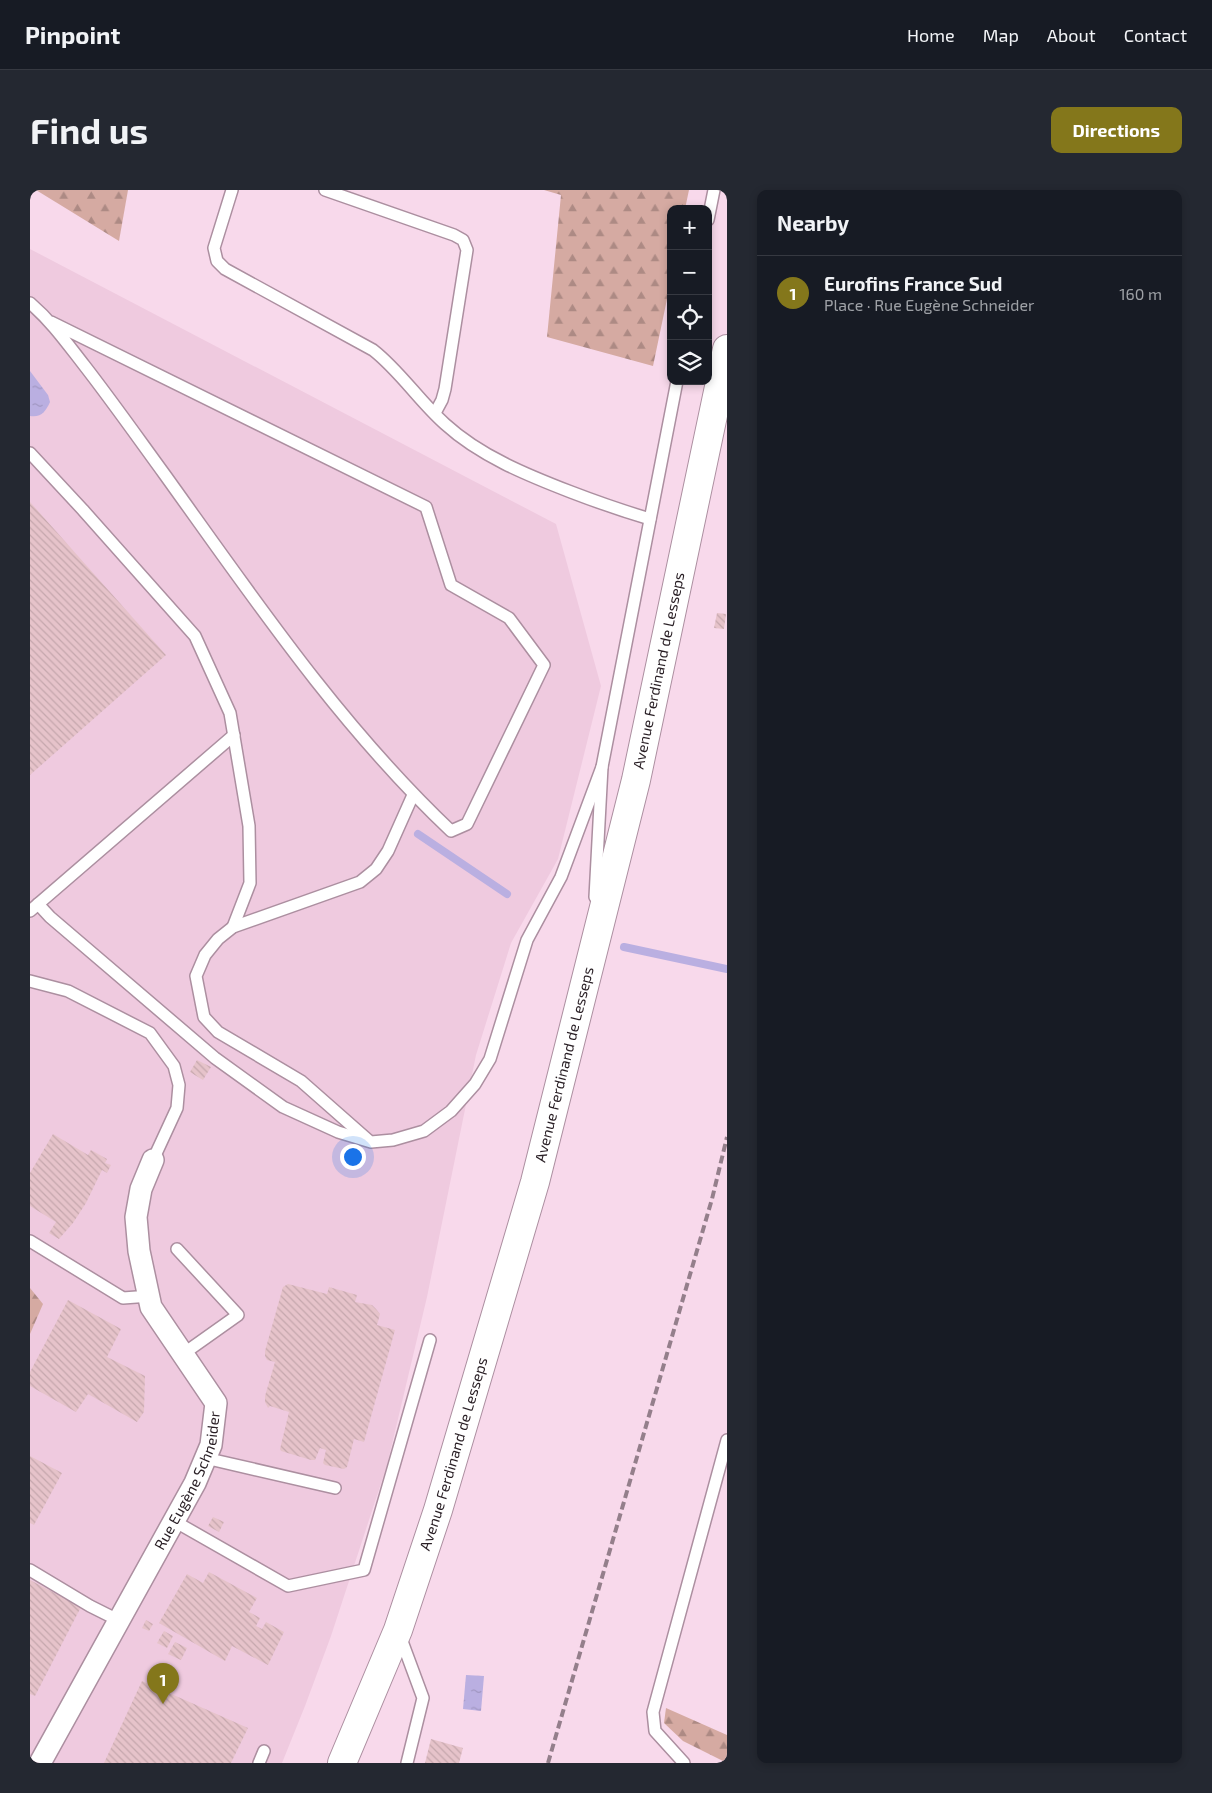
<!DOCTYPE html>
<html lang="en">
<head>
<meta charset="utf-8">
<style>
  :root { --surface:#171b24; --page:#242831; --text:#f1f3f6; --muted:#9ea1a6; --line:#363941; --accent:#84771b }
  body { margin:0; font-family:"Exo 2",sans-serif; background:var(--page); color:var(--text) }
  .controls { position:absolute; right:15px; top:15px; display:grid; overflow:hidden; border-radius:10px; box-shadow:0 2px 8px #0003 }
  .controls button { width:45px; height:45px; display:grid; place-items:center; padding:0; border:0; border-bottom:1px solid var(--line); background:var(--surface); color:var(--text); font:25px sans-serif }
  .you { position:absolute; left:322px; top:966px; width:18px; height:18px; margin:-12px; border:4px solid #fff; border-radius:50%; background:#1a73e8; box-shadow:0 0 0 8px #1a73e833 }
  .badge { display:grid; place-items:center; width:32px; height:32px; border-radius:50%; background:var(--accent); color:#fff; font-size:16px; font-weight:700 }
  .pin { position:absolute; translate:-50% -41px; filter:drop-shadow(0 1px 2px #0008) }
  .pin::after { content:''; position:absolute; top:26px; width:18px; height:15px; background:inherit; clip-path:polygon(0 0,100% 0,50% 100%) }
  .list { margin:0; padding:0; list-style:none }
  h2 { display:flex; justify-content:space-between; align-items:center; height:65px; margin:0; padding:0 20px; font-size:21px }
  h2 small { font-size:16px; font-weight:400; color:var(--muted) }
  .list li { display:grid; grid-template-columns:32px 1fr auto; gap:15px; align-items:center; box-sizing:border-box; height:75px; padding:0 20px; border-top:1px solid var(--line) }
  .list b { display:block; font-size:19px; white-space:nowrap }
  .list p { margin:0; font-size:16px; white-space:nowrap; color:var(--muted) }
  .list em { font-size:16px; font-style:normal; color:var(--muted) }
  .icon { flex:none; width:28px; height:28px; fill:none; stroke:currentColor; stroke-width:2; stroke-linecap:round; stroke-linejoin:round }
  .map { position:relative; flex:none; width:697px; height:1573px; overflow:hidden; border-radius:10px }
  header { display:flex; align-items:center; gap:30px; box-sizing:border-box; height:70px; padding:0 25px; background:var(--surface); border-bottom:1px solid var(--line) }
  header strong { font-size:24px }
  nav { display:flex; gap:28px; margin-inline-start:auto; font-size:18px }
  .intro { display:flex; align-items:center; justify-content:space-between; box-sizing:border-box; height:120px; padding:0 30px }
  h1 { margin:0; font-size:35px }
  .button { padding:12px 22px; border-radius:10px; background:var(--accent); color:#fff; font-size:18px; font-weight:700 }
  main { display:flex; gap:30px; padding:0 30px }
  aside { flex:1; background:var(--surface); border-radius:10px; box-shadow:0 2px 8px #0003 }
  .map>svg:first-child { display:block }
  .built { fill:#efcadf }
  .forest { fill:url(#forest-firs) }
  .water { fill:url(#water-ripples) }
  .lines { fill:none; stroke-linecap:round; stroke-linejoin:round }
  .stream { stroke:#baafe1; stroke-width:8 }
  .building { fill:url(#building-back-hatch) }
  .lane-casing { stroke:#ac8fa0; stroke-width:14 }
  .street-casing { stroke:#ac8fa0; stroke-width:24 }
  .secondary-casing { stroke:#ac8fa0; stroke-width:30 }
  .lane { stroke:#fff; stroke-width:11 }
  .street { stroke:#fff; stroke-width:21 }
  .secondary { stroke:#fff; stroke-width:28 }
  .rail { stroke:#947f8b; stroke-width:4; stroke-dasharray:8 4; stroke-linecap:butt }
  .labels { text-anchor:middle; stroke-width:5; stroke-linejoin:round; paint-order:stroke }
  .street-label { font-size:15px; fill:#281e24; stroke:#f8d9eb }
</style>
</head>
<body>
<header>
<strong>Pinpoint</strong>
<nav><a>Home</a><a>Map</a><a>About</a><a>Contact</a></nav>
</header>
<div class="intro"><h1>Find us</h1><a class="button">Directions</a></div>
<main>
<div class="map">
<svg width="697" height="1573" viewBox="0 0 697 1573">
  <defs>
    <pattern id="forest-firs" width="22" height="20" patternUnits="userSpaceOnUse" patternTransform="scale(1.25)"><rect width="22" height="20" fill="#d5aaa2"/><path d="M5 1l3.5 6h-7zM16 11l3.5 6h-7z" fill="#ad8a84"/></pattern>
    <pattern id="water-ripples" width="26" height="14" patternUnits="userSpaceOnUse" patternTransform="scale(1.25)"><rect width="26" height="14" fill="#baafe1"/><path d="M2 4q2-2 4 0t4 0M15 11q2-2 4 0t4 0" fill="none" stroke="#a096c1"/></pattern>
    <pattern id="building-back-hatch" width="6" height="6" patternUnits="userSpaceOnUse" patternTransform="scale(1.25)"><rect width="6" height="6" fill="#e6c3ca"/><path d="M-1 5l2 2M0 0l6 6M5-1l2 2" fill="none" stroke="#c5a7ad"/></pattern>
  </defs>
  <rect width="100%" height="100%" fill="#f8d9eb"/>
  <!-- built -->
  <path class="built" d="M0,59L526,334L571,496L528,669L481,753L446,865L397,1107L357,1275L301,1446L275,1516L252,1573H0Z"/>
  <!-- forest -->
  <g class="forest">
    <path d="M6,0H98L89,51Z"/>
    <path d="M514,0H659L655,19H641V90L623,176L517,147L531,5Z"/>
    <path d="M0,1098L13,1114L0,1144Z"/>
    <path d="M636,1518L697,1545V1573L653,1551L634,1533Z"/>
  </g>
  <!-- water -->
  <g class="water">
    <path d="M0,181L18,205L20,212C16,221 11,228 0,226Z"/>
    <path d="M436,1485L454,1486L451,1521L433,1519Z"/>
  </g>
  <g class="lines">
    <!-- stream -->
    <g class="stream">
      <path d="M388,644L477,704"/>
      <path d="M594,757L697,779"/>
    </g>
  </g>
  <!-- building -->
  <g class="building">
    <path d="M0,312L136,465L0,585Z"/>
    <path d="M687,423L696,424L694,439L684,438Z"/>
    <path d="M167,870L181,877L173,890L160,882Z"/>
    <path d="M23,944L58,965L61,960L77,969L75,973L81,975L77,983L72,980L56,1013L43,1033L29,1049L19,1043L26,1032L0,1016V983Z"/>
    <path d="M258,1094L297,1104L299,1097L327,1105L325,1112L342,1115L346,1119L350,1124L347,1135L365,1140L334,1252L324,1249L317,1277L314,1279L295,1275L293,1273L296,1260L290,1258L285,1270H281L251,1261L250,1259L259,1222L240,1216L238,1218L235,1212V1206L245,1172L237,1170L235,1166V1161L253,1097Z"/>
    <path d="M38,1110L91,1139L77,1167L115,1186L114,1222L107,1232L58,1204L46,1222L0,1196V1182Z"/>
    <path d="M0,1266L32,1283L4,1335L0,1333Z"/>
    <path d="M183,1327L194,1332L189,1342L178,1336Z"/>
    <path d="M179,1382L227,1408L219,1422L230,1428L226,1436L232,1439L236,1432L254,1442L238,1475L202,1456L195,1471L129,1433L157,1384L173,1393Z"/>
    <path d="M0,1390L51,1417L5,1506L0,1504Z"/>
    <path d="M116,1430L123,1434L119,1441L112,1438Z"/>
    <path d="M134,1441L143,1446L137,1458L127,1453Z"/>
    <path d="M145,1452L157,1458L151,1470L138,1464Z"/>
    <path d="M112,1491L218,1538L201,1573H74Z"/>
    <path d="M401,1549L433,1558L429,1573H395Z"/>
  </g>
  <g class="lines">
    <!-- lane casing -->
    <g class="lane-casing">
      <g id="lane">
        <path d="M202,0L184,58L187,71L195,79L343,160C370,181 389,211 415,234C450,266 497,285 541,302C567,312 593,321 620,329"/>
        <path d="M295,0L424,45L433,50L437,60L415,199L412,210L405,223"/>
        <path d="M678,30L684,0"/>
        <path d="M0,113C22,132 36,152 54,175C82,211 108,248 135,285C224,409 310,536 421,641L437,634L514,475L479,428L421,395L396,317L21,132"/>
        <path d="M0,263L53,320L165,446L200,523L219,636L220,693L203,737"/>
        <path d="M565,707L572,577L647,191"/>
        <path d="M8,714L20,727L185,868L253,917L308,942L341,952L363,950L394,941L421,921L445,894L460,869L497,750L531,687L572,577"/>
        <path d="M0,721L204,545"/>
        <path d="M0,791L38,801L120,843L144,876L149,895L147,918L123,970"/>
        <path d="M338,950L271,891L188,842L174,827L166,786L175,765L188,749L203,737L330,692L346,679L358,661L383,605"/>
        <path d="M0,1051L93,1108L120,1106"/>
        <path d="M147,1059L208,1125L153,1164"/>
        <path d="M175,1268L305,1298"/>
        <path d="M144,1331L258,1396L334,1380L400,1150"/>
        <path d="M0,1380L60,1416L90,1431"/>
        <path d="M370,1446L393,1508L377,1573"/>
        <path d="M229,1573L234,1561"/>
        <path d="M654,1573L625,1541L623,1522L697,1250"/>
      </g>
    </g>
    <!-- street casing -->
    <g class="street-casing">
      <g id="street">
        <path id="s1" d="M10,1573L165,1293L181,1255L186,1213L121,1117L109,1061L106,1027L111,999L123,970"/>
      </g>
    </g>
    <!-- secondary casing -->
    <g class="secondary-casing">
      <g id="secondary">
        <path id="s2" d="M312,1573L368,1440L408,1320L505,992L606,590L697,159"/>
      </g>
    </g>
    <!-- lane -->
    <use href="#lane" class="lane"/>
    <!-- street -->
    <use href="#street" class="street"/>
    <!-- secondary -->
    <use href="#secondary" class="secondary"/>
    <!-- rail -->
    <path class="rail" d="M518,1573L682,1009L697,947"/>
  </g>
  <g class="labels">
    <!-- street labels -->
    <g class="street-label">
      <text dy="5" stroke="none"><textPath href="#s2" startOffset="1139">Avenue Ferdinand de Lesseps</textPath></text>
      <text dy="5" stroke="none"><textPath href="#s2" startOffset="734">Avenue Ferdinand de Lesseps</textPath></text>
      <text dy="5" stroke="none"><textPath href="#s2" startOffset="329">Avenue Ferdinand de Lesseps</textPath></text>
      <text dy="5" stroke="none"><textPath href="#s1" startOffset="320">Rue Eugène Schneider</textPath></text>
    </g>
  </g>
</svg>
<div class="controls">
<button>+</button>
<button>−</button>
<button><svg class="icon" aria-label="locate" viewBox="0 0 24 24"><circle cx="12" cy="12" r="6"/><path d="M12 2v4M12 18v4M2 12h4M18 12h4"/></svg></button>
<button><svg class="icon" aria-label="layers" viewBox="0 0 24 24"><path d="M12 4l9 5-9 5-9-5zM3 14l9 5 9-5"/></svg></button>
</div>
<div class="you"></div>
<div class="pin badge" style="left:133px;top:1514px">1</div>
</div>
<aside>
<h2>Nearby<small></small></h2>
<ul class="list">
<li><span class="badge">1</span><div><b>Eurofins France Sud</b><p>Place · Rue Eugène Schneider</p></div><em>160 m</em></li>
</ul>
</aside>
</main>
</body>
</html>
